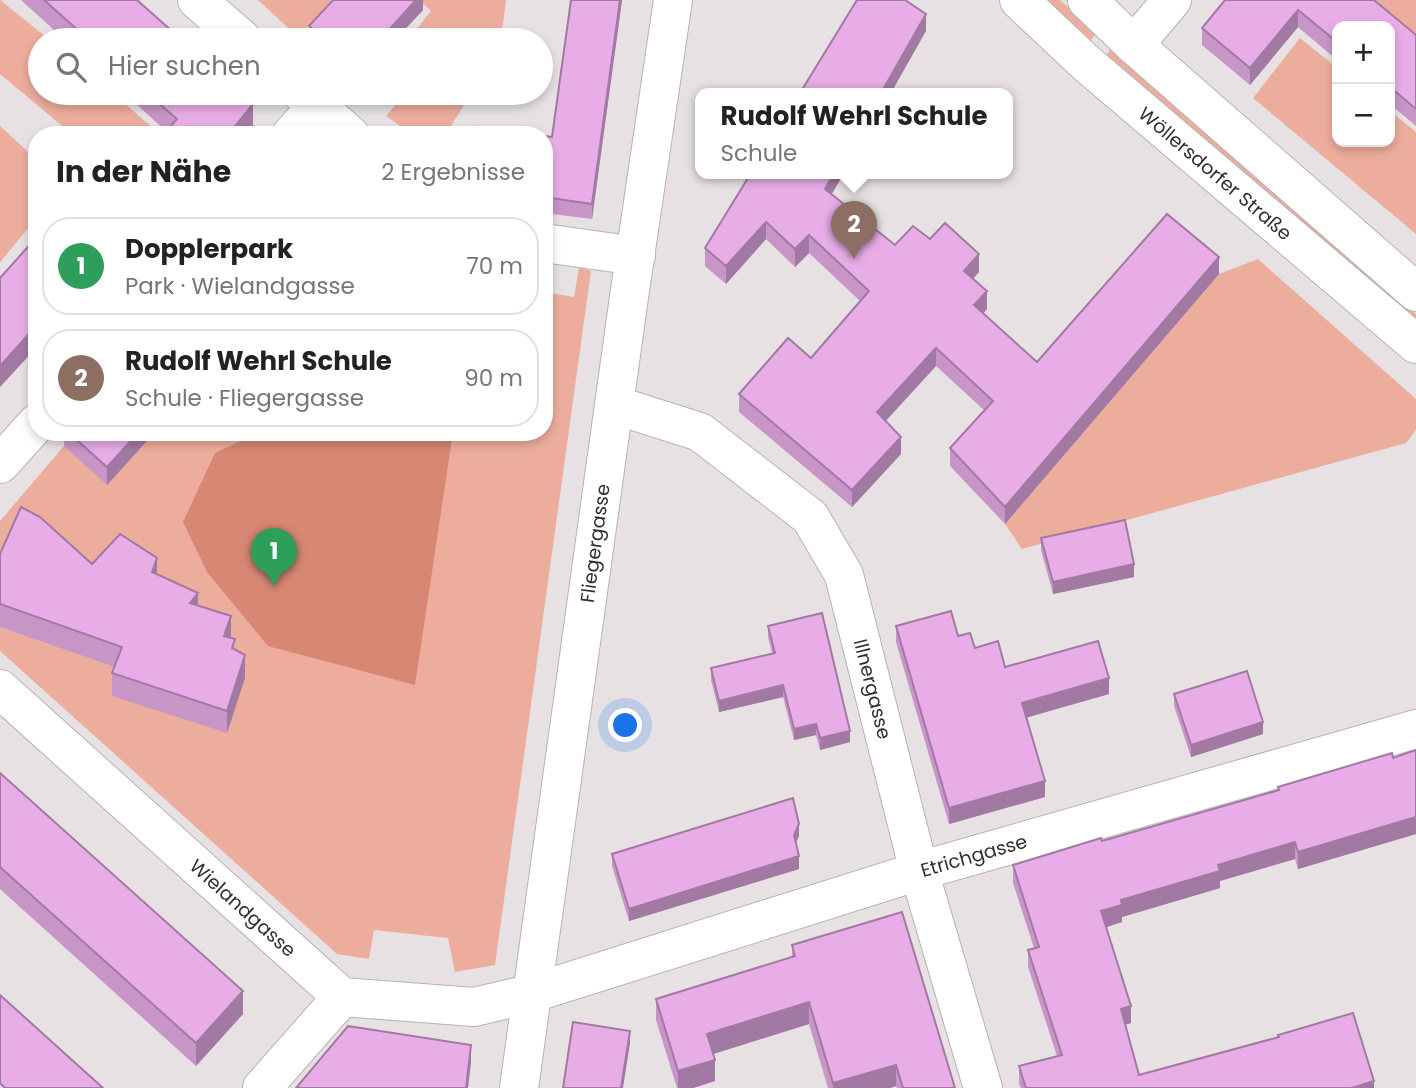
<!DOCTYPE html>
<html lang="de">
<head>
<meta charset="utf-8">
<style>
  :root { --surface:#fff; --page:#f2f2f2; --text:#222; --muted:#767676; --line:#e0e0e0; --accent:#026b99 }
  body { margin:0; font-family:Poppins,sans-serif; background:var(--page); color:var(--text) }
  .controls { position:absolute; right:21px; top:21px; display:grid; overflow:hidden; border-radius:14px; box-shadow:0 4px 10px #0003 }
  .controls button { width:63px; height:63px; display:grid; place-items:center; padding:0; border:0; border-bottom:2px solid var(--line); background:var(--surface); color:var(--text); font:35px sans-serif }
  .you { position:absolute; left:626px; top:726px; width:24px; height:24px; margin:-18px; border:5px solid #fff; border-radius:50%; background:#1a73e8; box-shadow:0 0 0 10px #1a73e833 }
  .badge { display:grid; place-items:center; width:46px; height:46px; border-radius:50%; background:var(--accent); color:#fff; font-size:23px; font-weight:700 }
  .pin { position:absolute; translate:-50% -58px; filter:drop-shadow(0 2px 4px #0008) }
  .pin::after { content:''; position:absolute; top:37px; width:24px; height:21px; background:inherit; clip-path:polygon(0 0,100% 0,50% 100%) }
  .popup { position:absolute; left:695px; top:88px; width:318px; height:91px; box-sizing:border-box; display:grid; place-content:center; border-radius:14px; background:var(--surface); filter:drop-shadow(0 2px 5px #0005); font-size:23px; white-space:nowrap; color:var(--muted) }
  .popup b { font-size:26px; color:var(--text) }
  .popup::after { content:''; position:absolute; left:50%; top:100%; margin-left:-14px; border:14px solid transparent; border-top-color:var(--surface) }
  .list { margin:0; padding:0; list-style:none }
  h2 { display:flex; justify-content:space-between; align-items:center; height:91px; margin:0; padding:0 28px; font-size:30px }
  h2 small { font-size:23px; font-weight:400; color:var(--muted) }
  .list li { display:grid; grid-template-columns:46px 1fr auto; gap:21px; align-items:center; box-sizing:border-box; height:98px; margin:0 14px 14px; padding:0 14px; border:2px solid var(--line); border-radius:28px }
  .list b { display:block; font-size:26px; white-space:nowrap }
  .list p { margin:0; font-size:23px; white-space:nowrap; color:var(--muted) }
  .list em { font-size:23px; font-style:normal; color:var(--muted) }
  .icon { flex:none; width:38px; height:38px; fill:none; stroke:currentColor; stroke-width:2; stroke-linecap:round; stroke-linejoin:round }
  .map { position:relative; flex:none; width:1416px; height:1088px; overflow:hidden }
  .search { position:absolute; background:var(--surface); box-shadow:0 4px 10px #0003; left:28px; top:28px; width:525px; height:77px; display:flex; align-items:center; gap:18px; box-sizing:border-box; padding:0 24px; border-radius:38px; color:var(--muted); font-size:26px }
  .panel { position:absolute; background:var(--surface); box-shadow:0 4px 10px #0003; left:28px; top:126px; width:525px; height:315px; border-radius:28px }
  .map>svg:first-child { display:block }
  .green { fill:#ecad9d }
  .forest { fill:#d78774 }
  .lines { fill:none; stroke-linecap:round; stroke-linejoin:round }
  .minor-casing { stroke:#b7b2b4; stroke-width:40 }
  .minor { stroke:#fff; stroke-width:38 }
  .wall { fill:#c895c7 }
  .shaded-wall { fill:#a279a2 }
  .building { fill:#e8ade7; stroke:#a279a2; stroke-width:2 }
  .labels { text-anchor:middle; stroke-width:5; stroke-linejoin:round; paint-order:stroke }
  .street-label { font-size:19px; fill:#312f30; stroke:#f4eef1 }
</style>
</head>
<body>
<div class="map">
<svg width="1416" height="1088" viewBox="0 0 1416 1088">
  <rect width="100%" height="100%" fill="#e7e1e4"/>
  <!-- green -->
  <g class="green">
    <path d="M0,0L50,40H40V93H112L151,126L144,135H73L0,74Z"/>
    <path d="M258,0H331L299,38Z"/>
    <path d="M419,0H506L503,25L496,40H408L431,11Z"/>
    <path d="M1046,0H1060L1096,33L1091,40Z"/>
    <path d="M1370,0H1416V38Z"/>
    <path d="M1300,38L1337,68V142H1390V111L1416,132V234L1253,98Z"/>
    <path d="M1113,47L1416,314V326L1105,56Z"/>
    <path d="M406,93H472L445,135H413L386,116Z"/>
    <path d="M0,126L37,160V218L0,262Z"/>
    <path d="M1258,259L1416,399V430L1406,443L1022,549L1005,524L1219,274Z"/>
    <path d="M579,267L591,271L495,965L455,972L448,938L374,930L369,959L337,954L0,651V521L76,432H544V292L574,297Z"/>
  </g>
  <!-- forest -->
  <path class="forest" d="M260,432H453L415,685L268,646L207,572L183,522L215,453Z"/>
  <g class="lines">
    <!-- minor casing -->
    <g class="minor-casing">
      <g id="minor">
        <path d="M197,0L243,40"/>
        <path id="s1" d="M1019,0L1086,63L1416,344"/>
        <path d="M1087,0L1134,45L1416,292"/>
        <path d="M1134,45L1172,0"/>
        <path d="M302,93L350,135"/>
        <path d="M291,135L317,106"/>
        <path d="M544,243L636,256"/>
        <path id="s2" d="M615,405L700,432L810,517L844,575L919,871L983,1088"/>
        <path d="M0,464L37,423"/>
        <path id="s3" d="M0,689L342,997L474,1007L533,993L919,871L1416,729"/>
        <path d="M262,1088L342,997"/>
        <path id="s4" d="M519,1088L629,297L673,0"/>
      </g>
    </g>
    <!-- minor -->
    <use href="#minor" class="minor"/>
  </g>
  <!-- wall -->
  <g class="wall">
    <path d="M21,0H137L182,40H65Z"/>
    <path d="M423,0V10L395,40H309V26Z"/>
    <path d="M571,0H622L592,219L544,213V136L552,137Z"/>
    <path d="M1225,0H1374L1416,35V126L1390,104V26H1337V60L1298,27L1250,85L1202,45V28Z"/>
    <path d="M124,93H240L253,126L245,135H163L166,131Z"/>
    <path d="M362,93H386L375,105Z"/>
    <path d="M751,173L832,194L895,245L930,239L979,272L973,279L987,309L983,313L1037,362L1219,274L1005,524L950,466V448L984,410L936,366L886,421L901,454L852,507L739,412V394L811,358L860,301L809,253L795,267L766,239L726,284L705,266V248Z"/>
    <path d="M64,432H155L107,485L64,446Z"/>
    <path d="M1041,538L1134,577L1053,594L1041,550Z"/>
    <path d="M0,554L92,564L157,574L198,606L231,638L245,678L227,733L112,696V673L115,667L0,627Z"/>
    <path d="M768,626L850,742L820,750L816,735L794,740L783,697L719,712L711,680V668L772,653L768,637Z"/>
    <path d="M896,626L958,636L1005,667L1109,694L1026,717L1045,797L949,824L896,642Z"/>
    <path d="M1174,694L1263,734L1191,757L1174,706Z"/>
    <path d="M1416,750V834L1298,869L1295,859L1220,881V888L1122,917V922L1106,927L1131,1023L1125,1025L1139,1075L1374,1088H1021L1019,1084V1066L1057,1056L1028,967V950L1034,948L1013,883V865L1278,791V787L1393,758Z"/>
    <path d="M0,773L243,1014L196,1066L0,889Z"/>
    <path d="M799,836L795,843L799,869L629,921L612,866V854Z"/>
    <path d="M792,945L955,1088H897L896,1086L890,1088H828L809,1024L713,1054L715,1081L693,1088H677L656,1020V999L792,957Z"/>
  </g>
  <!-- shaded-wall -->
  <g class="shaded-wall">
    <path d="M416,0H423V10L395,40L387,32Z"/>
    <path d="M620,0H622L592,219V204Z"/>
    <path d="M1298,10V27L1250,85V68Z"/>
    <path d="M926,14V31L891,93H881Z"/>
    <path d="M375,93H386L375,105Z"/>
    <path d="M253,104V126L245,135H228Z"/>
    <path d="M834,173H844L825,206V189Z"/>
    <path d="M766,222V239L726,284V266Z"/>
    <path d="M809,235V253L795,267V249Z"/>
    <path d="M979,254V272L964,288V271Z"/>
    <path d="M1219,257V274L1005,524V507Z"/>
    <path d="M987,291V309L974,323V305Z"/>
    <path d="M37,325V347L0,387V366Z"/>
    <path d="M936,348V366L877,430V412Z"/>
    <path d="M139,432H155L107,485V467Z"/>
    <path d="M901,437V454L852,507V490Z"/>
    <path d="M157,558V580L152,572Z"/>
    <path d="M1134,564V577L1053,594V582Z"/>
    <path d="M198,593V615L190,603Z"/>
    <path d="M231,616V638L224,636Z"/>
    <path d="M245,655V678L227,733V711Z"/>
    <path d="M1109,678V694L1022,719V703Z"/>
    <path d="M783,685V697L719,712V701Z"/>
    <path d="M1263,722V734L1191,757V745Z"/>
    <path d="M816,724V735L794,740V729Z"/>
    <path d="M850,731V742L820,750V738Z"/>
    <path d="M1045,781V797L949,824V808Z"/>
    <path d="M1416,817V834L1298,869V852Z"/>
    <path d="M799,824V836L794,847V835Z"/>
    <path d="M1295,842V859L1220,881V888L1122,917V922L1101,929V911L1121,900L1218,865Z"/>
    <path d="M799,856V869L629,921V909Z"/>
    <path d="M243,991V1014L196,1066V1043Z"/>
    <path d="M809,1002V1024L707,1056V1034Z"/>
    <path d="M1131,1006V1023L1121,1026V1009Z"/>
    <path d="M630,1031V1043L623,1088H621Z"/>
    <path d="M471,1045V1063L468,1088H466Z"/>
    <path d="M715,1060V1081L693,1088H678V1071Z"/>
    <path d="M896,1065V1086L890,1088H833V1083Z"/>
    <path d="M1374,1081V1088H1352Z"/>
  </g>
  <!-- building -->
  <g class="building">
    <path d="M44,0H137L182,40H89Z"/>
    <path d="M333,0H416L387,32L396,40H324L309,26Z"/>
    <path d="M571,0H620L592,204L544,197V136L552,137Z"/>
    <path d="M857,0H905L926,14L881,93H800Z"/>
    <path d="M1225,0H1374L1416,35V109L1390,87V26H1337V42L1298,10L1250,68L1202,28Z"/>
    <path d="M147,93H240L253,104L228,135H163L177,119Z"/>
    <path d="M480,127L535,135H479Z"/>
    <path d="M751,173H834L825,189L895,245L913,226L930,239L945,223L979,254L964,271L987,291L974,305L1037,362L1167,214L1219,257L1005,507L950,448L993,401L936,348L877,412L901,437L852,490L739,394L788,338L811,358L869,291L809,235L795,249L766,222L726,266L705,248Z"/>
    <path d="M35,239L37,240V325L0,366V278Z"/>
    <path d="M68,432H139L107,467Z"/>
    <path d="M21,507L40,517L92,564L120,534L157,558L152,572L198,593L190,603L231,616L224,636L235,639L232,648L245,655L227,711L112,673L122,647L0,604V554Z"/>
    <path d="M1125,520L1134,564L1053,582L1041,538Z"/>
    <path d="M951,611L958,636L970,633L975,648L998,641L1005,667L1098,641L1109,678L1022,703L1045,781L949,808L896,626Z"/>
    <path d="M822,613L850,731L820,738L816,724L794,729L783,685L719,701L711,668L775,653L768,626Z"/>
    <path d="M1247,671L1263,722L1191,745L1174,694Z"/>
    <path d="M1416,750V817L1298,852L1295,842L1218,865L1220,871L1121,900L1122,905L1101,911L1131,1006L1121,1009L1139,1075L1279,1037L1278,1035L1353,1013L1374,1081L1352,1088H1026L1019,1066L1062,1055L1028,950L1039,947L1013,865L1101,838L1102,841L1279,790L1278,787L1392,753L1393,758Z"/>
    <path d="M0,773L243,991L196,1043L0,867Z"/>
    <path d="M793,798L799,824L794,835L799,856L629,909L612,854Z"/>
    <path d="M902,912L955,1088H903L896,1065L833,1083L809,1002L707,1034L715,1060L678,1071L656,999L795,956L792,945Z"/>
    <path d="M0,995L103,1088H5L0,1083Z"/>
    <path d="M573,1022L630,1031L621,1088H563Z"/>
    <path d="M348,1026L471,1045L466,1088H296Z"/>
  </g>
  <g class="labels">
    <!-- street labels -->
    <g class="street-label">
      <text dy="7" stroke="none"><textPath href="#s1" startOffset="262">Wöllersdorfer Straße</textPath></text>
      <text dy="7" stroke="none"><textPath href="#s4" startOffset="550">Fliegergasse</textPath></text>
      <text dy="7" stroke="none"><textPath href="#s2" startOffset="413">Illnergasse</textPath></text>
      <text dy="7" stroke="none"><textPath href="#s3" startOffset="1115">Etrichgasse</textPath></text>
      <text dy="7" stroke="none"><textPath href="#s3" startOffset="327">Wielandgasse</textPath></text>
    </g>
  </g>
</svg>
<div class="controls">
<button>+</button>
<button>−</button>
</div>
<div class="you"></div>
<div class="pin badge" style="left:274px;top:586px;background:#2e9e5b">1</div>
<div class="pin badge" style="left:854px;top:259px;background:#8d6e63">2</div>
<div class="popup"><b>Rudolf Wehrl Schule</b>Schule</div>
<div class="search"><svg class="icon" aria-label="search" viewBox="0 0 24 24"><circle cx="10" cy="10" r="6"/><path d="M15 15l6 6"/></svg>Hier suchen</div>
<section class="panel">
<h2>In der Nähe<small>2 Ergebnisse</small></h2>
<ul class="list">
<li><span class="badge" style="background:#2e9e5b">1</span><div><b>Dopplerpark</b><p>Park · Wielandgasse</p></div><em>70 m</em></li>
<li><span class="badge" style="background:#8d6e63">2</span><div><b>Rudolf Wehrl Schule</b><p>Schule · Fliegergasse</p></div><em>90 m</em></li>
</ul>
</section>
</div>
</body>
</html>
